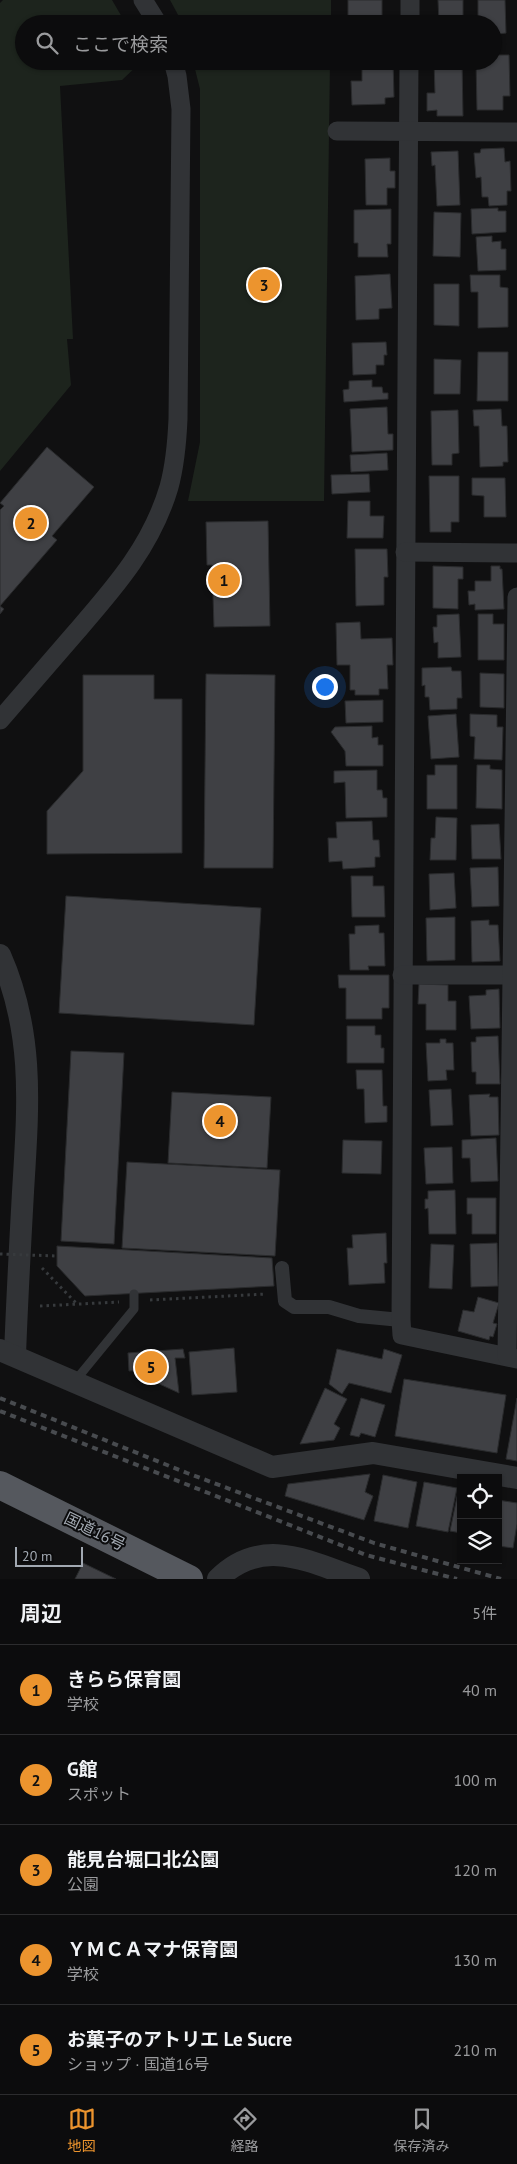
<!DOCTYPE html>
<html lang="ja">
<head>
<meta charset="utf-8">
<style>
  :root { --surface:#0c0c0d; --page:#151516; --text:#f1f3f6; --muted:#9a9b9d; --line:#2c2c2e; --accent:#ec942e }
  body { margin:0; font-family:"PT Sans","Noto Sans JP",sans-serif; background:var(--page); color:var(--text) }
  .controls { position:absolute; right:15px; bottom:15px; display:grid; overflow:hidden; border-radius:0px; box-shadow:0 1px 4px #0004 }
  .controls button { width:45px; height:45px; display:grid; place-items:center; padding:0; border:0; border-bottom:1px solid var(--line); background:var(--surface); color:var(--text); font:25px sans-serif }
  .scale { position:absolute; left:15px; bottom:12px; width:68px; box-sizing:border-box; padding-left:5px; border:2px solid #a2a9b2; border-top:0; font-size:14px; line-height:18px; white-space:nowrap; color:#a2a9b2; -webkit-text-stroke:4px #0b0b0c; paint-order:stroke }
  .you { position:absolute; left:324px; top:686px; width:18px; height:18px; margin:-12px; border:4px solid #fff; border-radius:50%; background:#1a73e8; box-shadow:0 0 0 8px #1a73e833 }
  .badge { display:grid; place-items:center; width:32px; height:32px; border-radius:50%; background:var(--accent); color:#111; font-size:16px; font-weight:700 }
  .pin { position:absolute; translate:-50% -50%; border:2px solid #fff; box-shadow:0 1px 5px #0006 }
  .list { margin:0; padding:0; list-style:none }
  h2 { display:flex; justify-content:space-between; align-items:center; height:65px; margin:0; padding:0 20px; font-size:21px }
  h2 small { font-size:16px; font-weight:400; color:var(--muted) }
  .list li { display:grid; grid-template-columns:32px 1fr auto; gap:15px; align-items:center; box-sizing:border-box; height:90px; padding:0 20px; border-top:1px solid var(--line) }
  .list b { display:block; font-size:19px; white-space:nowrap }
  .list p { margin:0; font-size:16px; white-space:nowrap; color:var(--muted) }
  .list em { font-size:16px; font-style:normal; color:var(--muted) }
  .icon { flex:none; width:28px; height:28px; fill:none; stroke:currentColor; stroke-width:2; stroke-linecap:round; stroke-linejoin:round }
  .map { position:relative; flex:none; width:517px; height:1579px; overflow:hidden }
  .search { position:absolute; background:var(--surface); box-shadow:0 1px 4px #0004; left:15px; right:15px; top:15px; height:55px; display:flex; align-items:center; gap:12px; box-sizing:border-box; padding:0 18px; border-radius:28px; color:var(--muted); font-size:19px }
  .sheet { height:515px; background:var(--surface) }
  nav { display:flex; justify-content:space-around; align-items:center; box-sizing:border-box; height:70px; border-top:1px solid var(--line); background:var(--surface); font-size:14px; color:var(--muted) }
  nav a { display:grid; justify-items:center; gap:2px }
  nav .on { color:var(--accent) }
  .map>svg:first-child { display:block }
  .green { fill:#1d241d }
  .building { fill:#3f4044; stroke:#2a2b2d }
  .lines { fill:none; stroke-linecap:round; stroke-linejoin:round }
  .path { stroke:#373a3d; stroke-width:3; stroke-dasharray:2.5 4; stroke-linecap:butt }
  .service { stroke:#313336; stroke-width:9 }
  .pedestrian { stroke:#313336; stroke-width:14 }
  .minor { stroke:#313336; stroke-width:19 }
  .tertiary { stroke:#313336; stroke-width:22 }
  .trunk { stroke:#55585e; stroke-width:28 }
  .rail { stroke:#484b4f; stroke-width:4; stroke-dasharray:6 5; stroke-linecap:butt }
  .path-bridge { stroke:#373a3d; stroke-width:3; stroke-dasharray:2.5 4; stroke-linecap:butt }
  .labels { text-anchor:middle; stroke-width:4; stroke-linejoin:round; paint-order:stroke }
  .street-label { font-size:16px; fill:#a2a9b2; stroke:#0b0b0c }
</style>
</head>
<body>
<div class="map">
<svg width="517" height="1579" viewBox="0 0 517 1579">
  <rect width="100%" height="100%" fill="#101011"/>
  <!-- green -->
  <g class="green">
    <path d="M3,0H112L126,24H24V61H142L122,80L60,86L73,339H67L71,385L0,471V3Z"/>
    <path d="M170,0H331V24H183Z"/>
    <path d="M193,61H330L324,501H188L200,442V89Z"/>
  </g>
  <!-- building -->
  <g class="building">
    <rect x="348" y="0" width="34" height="17"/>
    <path d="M438,0H463V24H439Z"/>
    <path d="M478,0H505L506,33L498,34V44H493V24H478Z"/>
    <path d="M390,20V24H350V21Z"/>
    <path d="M493,55H509L510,96H503V110H477L476,61H493Z"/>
    <path d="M362,61H393L394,97L385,98V104L352,105L351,81H362Z"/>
    <path d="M434,61H462L463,116H437V110L427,111V93H435Z"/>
    <path d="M504,148L505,162L510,161L511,191H507V205L489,206L488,197H482L481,177L476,178L474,153H480L481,149Z"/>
    <path d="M458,151L460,205L437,206L435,165L432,166L431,152Z"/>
    <path d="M390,158V171H395V188H387V205H366L365,159Z"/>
    <path d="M498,208V211H506V232L472,234L471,209Z"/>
    <path d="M391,209V244H387L388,257H358V243H354V210Z"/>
    <path d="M434,212L461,213L460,257L433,256Z"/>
    <path d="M492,236V242L501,241V249H506V270L478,271L476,237Z"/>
    <path d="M390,274L392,308L379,309V319L356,320L355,276Z"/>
    <path d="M470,275H500V287L508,288V327L478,328V292H471Z"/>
    <path d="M434,284H459V326L434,325Z"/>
    <path d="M386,342L387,355H384V365H376V374L353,375L352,343Z"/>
    <path d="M478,352H508V401H477Z"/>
    <path d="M434,359L461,360L460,394H434Z"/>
    <path d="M372,380V387H382L383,393H388V399L344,402L343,390L349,389V381Z"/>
    <path d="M387,407L388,434H393V450L352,452L350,409Z"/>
    <path d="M501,409L502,426H507L508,462H503V466L480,467L479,426H474L473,410Z"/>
    <path d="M458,410L459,453L452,454V465H432L431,411Z"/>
    <path d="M47,447L94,487L52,536L57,540L0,606L4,609L0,614V510L4,506L0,503Z"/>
    <path d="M387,453L388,470L351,472L350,455Z"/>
    <path d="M369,474L370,492L332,494L331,475Z"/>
    <path d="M429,476H459V522H451V532H430Z"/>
    <path d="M472,478H505L506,517H484V496L472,495Z"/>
    <path d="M348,501H370V516H384L383,538H347Z"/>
    <path d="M268,521L270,626L214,627L212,565H207L206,522Z"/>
    <path d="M355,549H387L388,577H384V605L356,606Z"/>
    <path d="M433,566L463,567V579H458V609L433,608Z"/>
    <path d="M491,566H500V569H502L504,609L475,610V604L469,605L468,591H475V581H491Z"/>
    <path d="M459,614L461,657L438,658V642L434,643L433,627H437V615Z"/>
    <path d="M478,614H493V624H504V660H478Z"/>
    <path d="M360,622L361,639L392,638L393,665H387L388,689H379V695H355V690H350V665H337L336,623Z"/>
    <path d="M451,667L452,671H461L462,698H457V709L430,710L429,697H425V685L422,686V668Z"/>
    <path d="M480,673L504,674V708L480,707Z"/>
    <path d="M206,674L275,675L273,868H204Z"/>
    <path d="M83,675H154V699H182V853L47,854V811L83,771Z"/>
    <path d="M383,700V722L346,723L345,701Z"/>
    <path d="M456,714L459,757L431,759L428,716Z"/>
    <path d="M470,714L497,715V727H503L502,760L474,759L475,737L470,736Z"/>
    <path d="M372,726V738L378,737V745H383V766H346L345,751L331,732L335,727Z"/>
    <path d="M435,765H457V809H427V775H435Z"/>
    <path d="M477,765H490V769L502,770V809L476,808Z"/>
    <path d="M377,770V790H382L383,798H387V817L346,818L345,782L334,783V771Z"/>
    <path d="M436,817L457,818L456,860H430L431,838H435Z"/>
    <path d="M372,821L373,840H379L380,857H375V867L343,869L342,861L329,862L328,838H337L336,822Z"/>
    <path d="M499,824L501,859H472L471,825Z"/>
    <path d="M498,867L499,906L472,907L470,868Z"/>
    <path d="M454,873L456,908L430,910L429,874Z"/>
    <path d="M351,876H373V886H384L385,917H352Z"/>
    <path d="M66,896L261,908L254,1025L59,1013Z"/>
    <path d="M455,917V960L427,961L426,918Z"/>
    <path d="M489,920V925H498L500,961L472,962L471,921Z"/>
    <path d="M379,925V933H384L385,966H368L369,970H350L349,934H355V926Z"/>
    <path d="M338,975H389V1008H382V1019H346V988H339Z"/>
    <path d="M419,984L448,985V1001H456V1030H426V1004H418Z"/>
    <path d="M499,989L500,1028L471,1029L469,996L486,995V990Z"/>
    <path d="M347,1026H375V1035H381V1048H384V1063H347Z"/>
    <path d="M498,1036L500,1084H476V1072H472L471,1042H476V1037Z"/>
    <path d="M440,1039H446V1043H453L454,1070H446L447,1080L428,1081L426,1043H440Z"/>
    <path d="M71,1051L124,1053L114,1244L61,1241Z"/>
    <path d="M356,1070H382L383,1106H387V1122L365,1123L364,1089H357Z"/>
    <path d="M451,1089L453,1125L431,1126L429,1090Z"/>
    <path d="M172,1092L271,1097L267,1168L168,1163Z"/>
    <path d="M490,1094L489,1097H498L499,1135L471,1136L469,1095Z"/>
    <path d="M496,1138L498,1181L471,1182L470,1158H462V1140Z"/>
    <path d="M343,1140L382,1141L381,1174L342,1173Z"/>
    <path d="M452,1147L453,1183L426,1184L424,1148Z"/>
    <path d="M127,1162L280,1170L275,1256L122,1248Z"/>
    <path d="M455,1190L456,1234H429L428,1208L425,1209V1199H428V1191Z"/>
    <path d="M467,1198H496V1234H472V1214H467Z"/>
    <path d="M386,1233L387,1263H384L385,1283L349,1285L347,1248H353L352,1235Z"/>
    <path d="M497,1243L498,1286L471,1287L470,1244Z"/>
    <path d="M431,1244L454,1245L452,1289L429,1288Z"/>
    <path d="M57,1246L272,1258L274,1286L85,1296L57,1266Z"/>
    <path d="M478,1297L499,1303L493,1323L497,1324L493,1337L490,1336L489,1340L458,1331L463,1310L474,1312Z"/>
    <path d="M234,1348L237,1392L192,1395L189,1352Z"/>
    <path d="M183,1349L185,1358H175L179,1393L155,1382V1369L129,1371L128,1353Z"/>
    <path d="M337,1349L382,1359L384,1349L402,1355L391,1393L349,1383L342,1394L329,1384Z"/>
    <path d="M404,1379L506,1395L497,1453L395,1436Z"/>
    <path d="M325,1388L347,1399L334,1424L340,1428L334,1440L300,1444Z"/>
    <path d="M361,1398L385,1405L375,1437L361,1433L359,1437L350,1435Z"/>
    <path d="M517,1398V1461L506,1459Z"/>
    <path d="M370,1474L365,1492L373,1496L364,1520L285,1496L288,1484Z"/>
    <path d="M383,1475L417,1482L408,1528L374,1521Z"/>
    <path d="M424,1482L457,1488L448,1532L416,1526Z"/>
    <path d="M459,1487L461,1488V1533L450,1531Z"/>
    <path d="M498,1500L517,1503V1524L513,1548L498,1546Z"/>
    <path d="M83,1563L116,1579H75Z"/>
  </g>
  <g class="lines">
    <!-- path -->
    <g class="path">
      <path d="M42,1268L76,1303"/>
      <path d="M150,1300L266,1294"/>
      <path d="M40,1306L119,1302"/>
    </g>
    <!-- service -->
    <path class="service" d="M75,1381L134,1309V1294"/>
    <!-- pedestrian -->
    <path class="pedestrian" d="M282,1268L285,1301L294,1307H329L359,1316L401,1320"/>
    <!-- minor -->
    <g class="minor">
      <path d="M143,0L158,24"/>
      <path d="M410,24V0"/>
      <path d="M409,61L401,1320L402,1335L517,1359"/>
      <path d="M337,131L517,132"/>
      <path d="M405,552L517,553"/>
      <path d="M0,720C26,690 52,660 77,631C116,586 152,545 169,487C175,465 177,442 178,419L181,109L177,76L173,61"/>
      <path d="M402,975H517"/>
      <path d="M507,1356L517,597"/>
    </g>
    <!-- tertiary -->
    <g class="tertiary">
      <path d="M0,955C35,1034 28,1108 23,1192C20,1246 17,1301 15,1355"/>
      <path d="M0,1350L272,1467L373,1453L517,1478"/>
      <path d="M218,1579C262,1535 310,1562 359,1579"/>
    </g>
    <!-- trunk -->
    <path class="trunk" d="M0,1485L189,1579"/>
    <!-- rail -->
    <g class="rail">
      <path d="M0,1398L187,1473L374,1543L501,1579"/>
      <path d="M0,1411L366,1555L457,1579"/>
    </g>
    <!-- path-bridge -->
    <path class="path-bridge" d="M0,1254L57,1256"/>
  </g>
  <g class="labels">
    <!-- street labels -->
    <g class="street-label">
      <text transform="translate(95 1531) rotate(26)" y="6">国道16号</text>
    </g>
  </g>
</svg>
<div class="controls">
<button><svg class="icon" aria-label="locate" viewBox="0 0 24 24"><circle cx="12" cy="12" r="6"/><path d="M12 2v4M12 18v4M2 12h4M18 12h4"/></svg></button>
<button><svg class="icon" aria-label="layers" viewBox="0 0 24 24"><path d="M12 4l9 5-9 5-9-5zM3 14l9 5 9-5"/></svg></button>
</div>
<div class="scale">20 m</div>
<div class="you"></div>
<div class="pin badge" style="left:224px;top:580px">1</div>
<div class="pin badge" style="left:31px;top:523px">2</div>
<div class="pin badge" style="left:264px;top:285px">3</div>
<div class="pin badge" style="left:220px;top:1121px">4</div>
<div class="pin badge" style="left:151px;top:1367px">5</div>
<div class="search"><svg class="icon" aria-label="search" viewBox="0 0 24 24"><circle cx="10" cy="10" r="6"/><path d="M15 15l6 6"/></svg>ここで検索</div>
</div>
<section class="sheet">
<h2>周辺<small>5件</small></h2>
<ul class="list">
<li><span class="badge">1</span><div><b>きらら保育園</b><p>学校</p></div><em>40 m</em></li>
<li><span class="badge">2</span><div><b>G館</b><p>スポット</p></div><em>100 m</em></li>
<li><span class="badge">3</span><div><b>能見台堀口北公園</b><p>公園</p></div><em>120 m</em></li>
<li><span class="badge">4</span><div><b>ＹＭＣＡマナ保育園</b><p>学校</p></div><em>130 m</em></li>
<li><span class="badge">5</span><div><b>お菓子のアトリエ Le Sucre</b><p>ショップ · 国道16号</p></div><em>210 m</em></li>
</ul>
</section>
<nav>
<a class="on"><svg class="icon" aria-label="map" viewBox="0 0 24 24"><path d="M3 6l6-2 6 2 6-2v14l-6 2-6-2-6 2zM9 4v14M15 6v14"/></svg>地図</a>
<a><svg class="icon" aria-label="directions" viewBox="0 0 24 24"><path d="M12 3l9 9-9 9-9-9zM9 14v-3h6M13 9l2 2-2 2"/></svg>経路</a>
<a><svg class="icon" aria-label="saved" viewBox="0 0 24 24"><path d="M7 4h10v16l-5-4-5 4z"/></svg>保存済み</a>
</nav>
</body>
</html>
